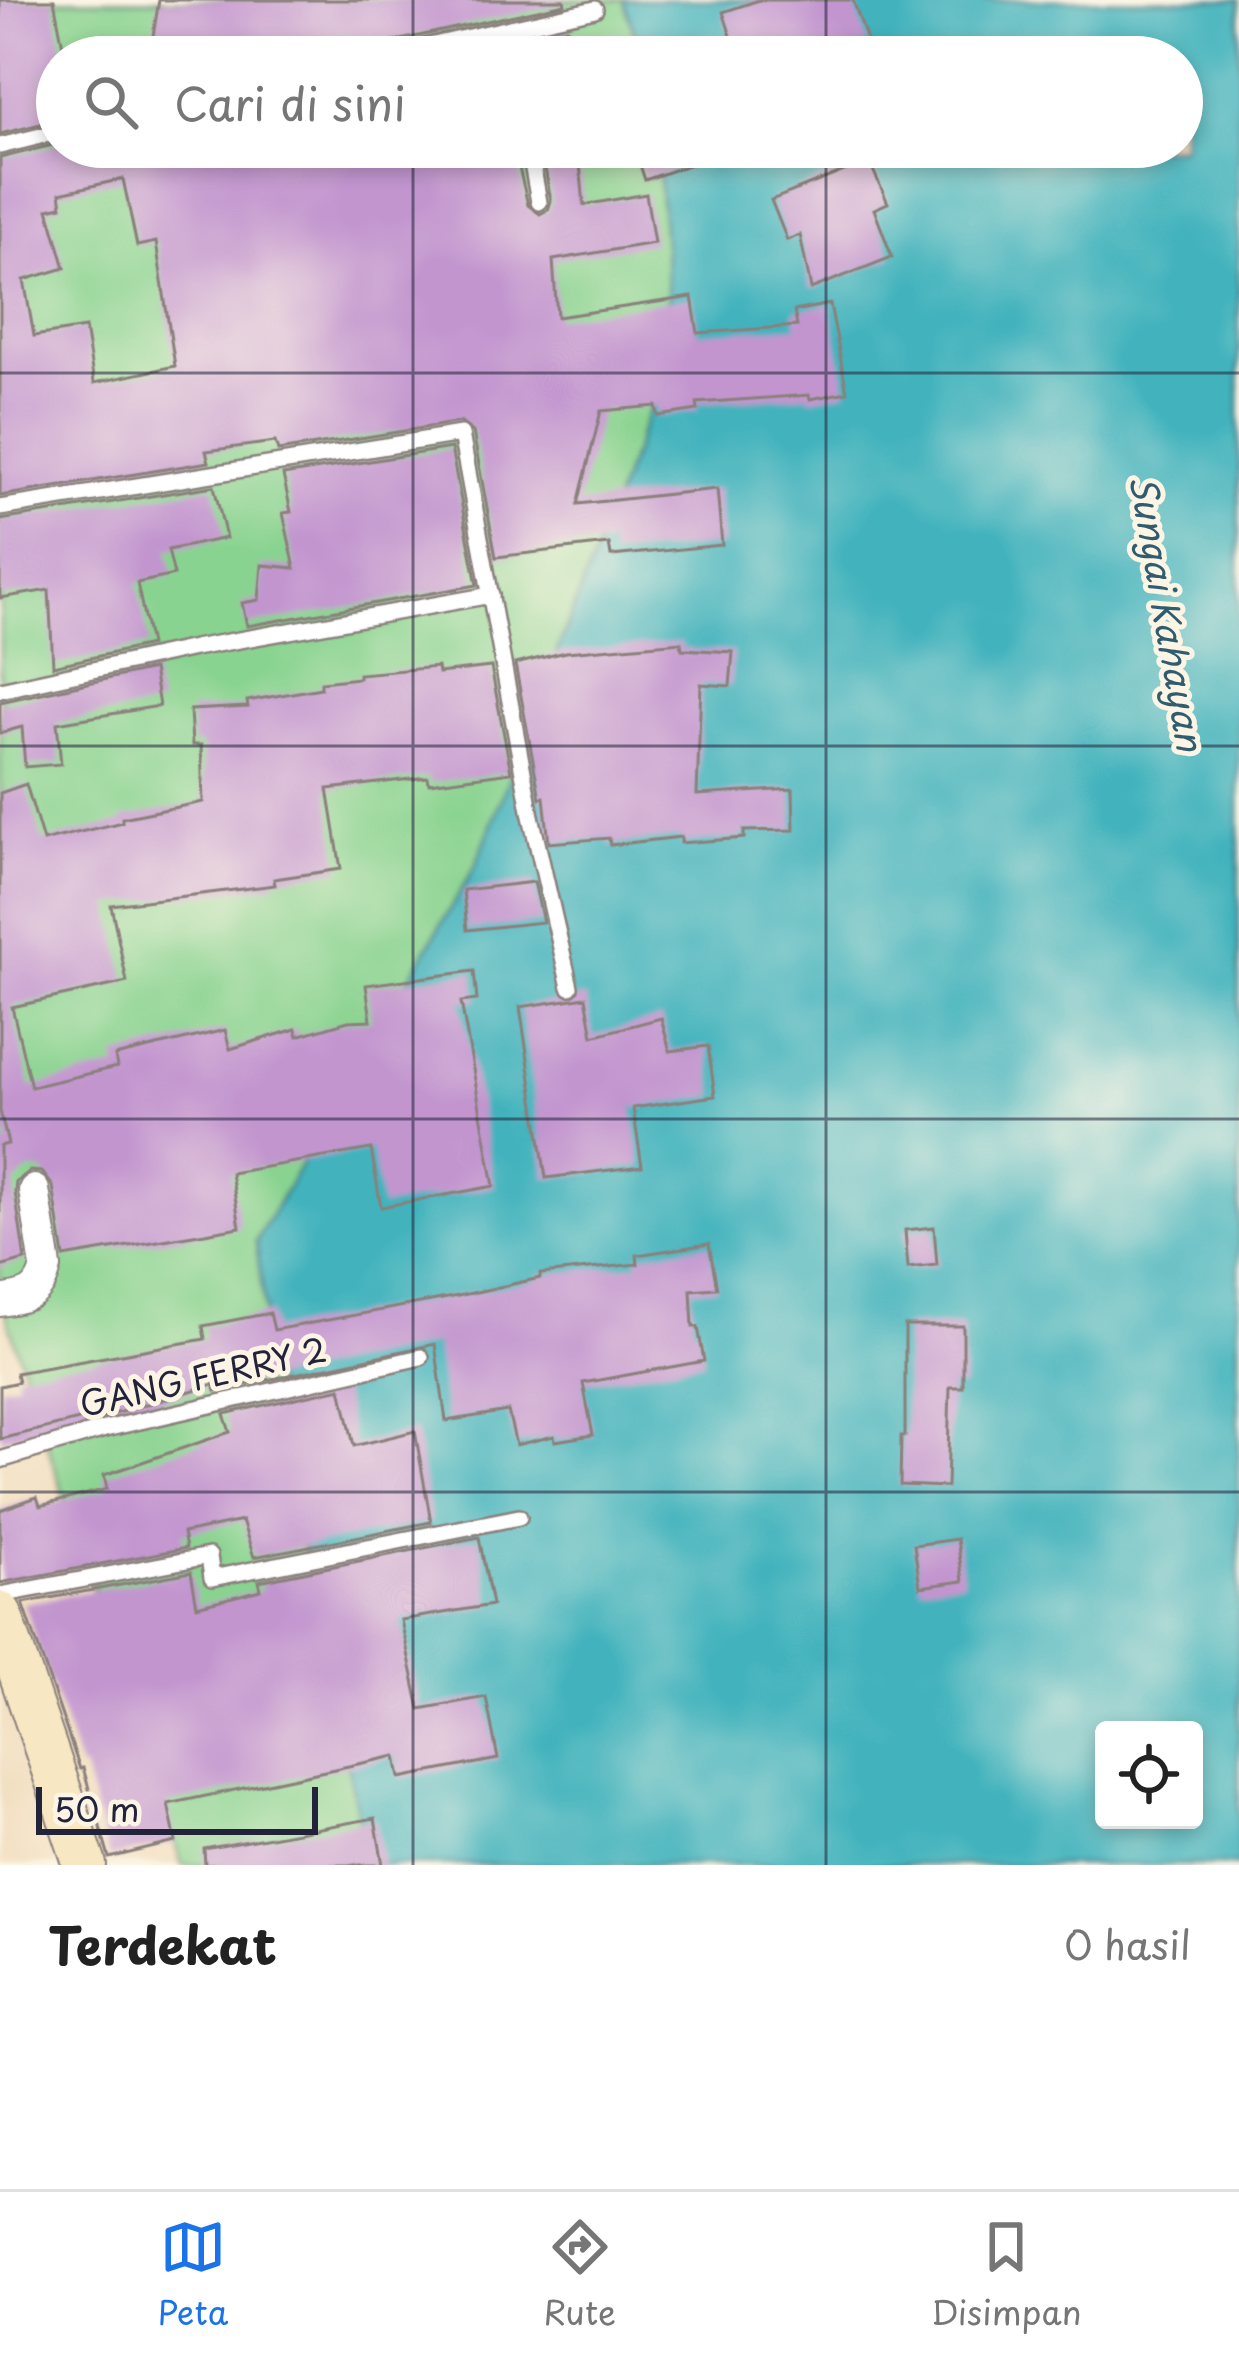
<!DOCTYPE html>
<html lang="id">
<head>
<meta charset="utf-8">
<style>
  :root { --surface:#fff; --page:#f6f6f6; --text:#222; --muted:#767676; --line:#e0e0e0; --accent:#1a73e8 }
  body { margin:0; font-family:"Playpen Sans",sans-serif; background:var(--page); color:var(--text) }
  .controls { position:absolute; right:36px; bottom:36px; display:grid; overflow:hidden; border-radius:12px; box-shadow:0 6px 18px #0003 }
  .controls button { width:108px; height:108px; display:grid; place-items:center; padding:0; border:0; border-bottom:3px solid var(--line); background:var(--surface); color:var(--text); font:60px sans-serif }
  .scale { position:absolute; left:36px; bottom:30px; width:282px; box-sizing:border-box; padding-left:12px; border:6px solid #22223b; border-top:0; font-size:33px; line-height:42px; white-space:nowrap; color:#22223b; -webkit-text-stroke:9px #fcf5e5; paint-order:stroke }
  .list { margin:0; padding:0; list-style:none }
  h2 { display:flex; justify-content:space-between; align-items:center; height:156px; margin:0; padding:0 48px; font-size:51px }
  h2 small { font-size:39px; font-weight:400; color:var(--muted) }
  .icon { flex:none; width:66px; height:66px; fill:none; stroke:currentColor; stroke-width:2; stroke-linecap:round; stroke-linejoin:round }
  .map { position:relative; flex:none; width:1239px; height:1865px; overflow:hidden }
  .search { position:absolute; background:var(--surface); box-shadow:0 6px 18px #0003; left:36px; right:36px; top:36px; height:132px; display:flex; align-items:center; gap:30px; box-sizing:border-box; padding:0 42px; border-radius:66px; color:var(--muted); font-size:45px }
  .sheet { height:324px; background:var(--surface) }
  nav { display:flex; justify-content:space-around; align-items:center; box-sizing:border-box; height:168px; border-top:3px solid var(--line); background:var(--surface); font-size:33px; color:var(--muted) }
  nav a { display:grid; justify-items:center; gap:6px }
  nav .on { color:var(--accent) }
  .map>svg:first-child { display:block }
  .green { fill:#89d390; stroke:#567a66; stroke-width:3 }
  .water { fill:#43b3bd; stroke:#326a7c; stroke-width:3; fill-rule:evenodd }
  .building { fill:#c295cf; fill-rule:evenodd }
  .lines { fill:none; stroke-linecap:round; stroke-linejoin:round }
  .lane-casing { stroke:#8a807c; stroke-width:20 }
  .street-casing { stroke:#8a807c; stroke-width:34 }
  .secondary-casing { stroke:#8a807c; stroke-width:46 }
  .lane { stroke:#fff; stroke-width:15 }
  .street { stroke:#fff; stroke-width:30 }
  .secondary { stroke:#f7e8c3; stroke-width:42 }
  .grid { fill:none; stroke:#22223b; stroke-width:3; stroke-opacity:0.55 }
  .labels { text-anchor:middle; stroke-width:10; stroke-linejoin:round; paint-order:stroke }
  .street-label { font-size:33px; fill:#22223b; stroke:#fcf5e5 }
  .water-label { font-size:36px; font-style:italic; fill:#2f5c6f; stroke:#fcf5e5 }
</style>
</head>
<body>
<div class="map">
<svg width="1239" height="1865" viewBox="0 0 1239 1865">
  <rect width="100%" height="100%" fill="#fcf5e5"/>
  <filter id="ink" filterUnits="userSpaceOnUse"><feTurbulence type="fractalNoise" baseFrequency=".00833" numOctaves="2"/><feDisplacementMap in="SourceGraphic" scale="24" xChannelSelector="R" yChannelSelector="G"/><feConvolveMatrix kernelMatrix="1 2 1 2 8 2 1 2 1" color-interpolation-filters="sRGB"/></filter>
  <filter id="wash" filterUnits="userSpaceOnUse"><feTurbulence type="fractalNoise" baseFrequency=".004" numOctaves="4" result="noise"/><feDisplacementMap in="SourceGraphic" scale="48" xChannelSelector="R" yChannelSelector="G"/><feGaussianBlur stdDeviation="2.7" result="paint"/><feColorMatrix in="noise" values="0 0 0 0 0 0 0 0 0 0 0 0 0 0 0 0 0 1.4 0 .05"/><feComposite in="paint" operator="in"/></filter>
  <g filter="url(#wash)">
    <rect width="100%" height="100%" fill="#f1ddbd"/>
    <!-- green -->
    <path class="green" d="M0,0H624L642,57H57V147H657L672,351L476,865L256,1242L283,1448L368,1865H182L0,1296Z"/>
    <!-- water -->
    <path class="water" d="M624,0H1239V1865H368L283,1448L256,1241L476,865L672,351L657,147H1182V57H642ZM1104,1730H1194V1820H1104Z"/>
    <g id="blocks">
      <!-- building -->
      <g class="building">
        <path d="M0,0H54L65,57H57V120L0,134Z"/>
        <path d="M159,0H564L565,4L377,45L368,57H167L150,54Z"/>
        <path d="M759,0H853L868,43L829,57H738L723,12Z"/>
        <path d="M567,28L570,57H527L524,37Z"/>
        <path d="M500,42L503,57H435Z"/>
        <path d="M57,144L514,147L528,205L540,214L548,210L551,201L543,157L579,154L584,205L646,194L654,243L553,260L557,317L692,297L698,333L797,326L794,311L830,304L847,392L810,399L809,395L697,403L698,410L658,416L656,406L601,411L578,504L717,489L722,545L611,556L609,544L496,557L473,432L460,422L278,451L275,442L206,451L209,462L0,496V158ZM123,179L137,246L156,242L175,366L94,383L85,328L34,336L24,280L65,268L48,209L62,206L60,193Z"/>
        <path d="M634,147H725L726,152L645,180Z"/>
        <path d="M869,161L888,203L874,209L892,257L811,289L800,235L787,240L771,200Z"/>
        <path d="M451,448L477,585L247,626L242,603L259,600L262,565L295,568L283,513L291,512L283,475Z"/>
        <path d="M214,486L226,538L168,550L174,575L137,583L150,645L53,666L49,590L0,598V520Z"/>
        <path d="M681,642L682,649L733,652L730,686L701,684L697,795L793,789L794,830L744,831V838L681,843V837L610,845L609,838L549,843L544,797L540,798L515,664L566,652Z"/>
        <path d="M437,667L438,673L491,667L511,772L429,783L428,777L328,789L341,869L274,879L275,885L111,905L127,982L12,1007L31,1087L117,1067L115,1056L225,1030L230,1049L296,1029L298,1036L348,1021L371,1020L366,985L474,971L477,1000L461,1002L494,1186L381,1207L371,1149L231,1173L240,1227L64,1257L53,1186L42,1172L30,1171L16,1182L15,1192L25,1260L0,1267V1146L8,1144L0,1111V793L26,784L43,841L122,822V818L203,802L201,745H192L190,710L248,707L247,701L321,688V682L359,678V674Z"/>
        <path d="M153,669L159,706L57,723L61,764L25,767L22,727L0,733V702Z"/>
        <path d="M534,882L543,922L467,930L463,890Z"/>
        <path d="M586,997L593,1036L661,1018L670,1051L708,1046L715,1096L633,1108L642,1166L546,1178L520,1007Z"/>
        <path d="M934,1227L937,1265L908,1268L905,1230Z"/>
        <path d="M709,1244L717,1288L691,1290L693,1327H698L704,1361L583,1383L593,1435L555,1441L554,1436L516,1445L508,1411L446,1421L435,1344L216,1391L214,1384L84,1423L83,1419L0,1439V1386L18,1382L16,1373L205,1339L203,1326L270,1313L274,1330L458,1296L540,1278V1274L638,1264L637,1255Z"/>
        <path d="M905,1326H963V1387H950L947,1487L900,1485L901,1436H905Z"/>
        <path d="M341,1388L354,1446L415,1431L431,1522L254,1557L242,1521L183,1533L186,1548L0,1583V1510L37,1497L40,1506L107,1489L104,1475L230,1432L224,1414Z"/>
        <path d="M479,1537L492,1605L401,1620L420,1709L486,1697L498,1759L400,1778L396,1756L168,1804L176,1842L109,1858L83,1768L80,1769L23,1603L191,1572L197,1606L261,1590L259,1581Z"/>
        <path d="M957,1539L963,1581L920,1587L914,1545Z"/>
        <path d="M375,1818L383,1865H205L204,1849Z"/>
      </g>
    </g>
  </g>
  <g filter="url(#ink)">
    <use href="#blocks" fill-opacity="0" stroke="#8a807c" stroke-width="3"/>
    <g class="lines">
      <!-- lane casing -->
      <g class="lane-casing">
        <g id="lane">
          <path d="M510,28L515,57"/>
          <path d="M380,57L595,9"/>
          <path d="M0,146L57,132"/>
          <path d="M529,147L539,202"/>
          <path d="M0,508L461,434L531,816L570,987"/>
          <path d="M0,690L194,648L491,595"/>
          <path d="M0,1460L105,1429L421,1357"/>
          <path d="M0,1595L209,1556L212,1578L519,1517"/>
        </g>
      </g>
      <!-- street casing -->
      <g class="street-casing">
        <path id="street" d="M0,1301C26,1297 40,1295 46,1267L34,1190"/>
      </g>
      <!-- secondary casing -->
      <g class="secondary-casing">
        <path id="secondary" d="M0,1613L85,1865"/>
      </g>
      <!-- lane -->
      <use href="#lane" class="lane"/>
      <!-- street -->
      <use href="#street" class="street"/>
      <!-- secondary -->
      <use href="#secondary" class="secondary"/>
    </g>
  </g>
  <!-- grid -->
  <path class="grid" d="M413,0V57M826,0V57M413,147V1865M826,147V1865M0,373H1239M0,746H1239M0,1119H1239M0,1492H1239"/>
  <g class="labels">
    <!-- street labels -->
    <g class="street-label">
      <text transform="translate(203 1377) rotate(-13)" y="12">GANG FERRY 2</text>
    </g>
    <!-- water labels -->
    <g class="water-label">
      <text transform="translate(1166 613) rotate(80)" y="13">Sungai Kahayan</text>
    </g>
  </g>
</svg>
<div class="controls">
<button><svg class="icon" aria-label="locate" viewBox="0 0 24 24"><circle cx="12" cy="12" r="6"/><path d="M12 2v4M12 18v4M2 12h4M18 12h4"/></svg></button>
</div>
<div class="scale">50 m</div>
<div class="search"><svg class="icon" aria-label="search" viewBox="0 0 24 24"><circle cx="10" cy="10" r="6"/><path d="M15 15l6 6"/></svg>Cari di sini</div>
</div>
<section class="sheet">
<h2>Terdekat<small>0 hasil</small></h2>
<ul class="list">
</ul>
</section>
<nav>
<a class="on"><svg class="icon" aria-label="map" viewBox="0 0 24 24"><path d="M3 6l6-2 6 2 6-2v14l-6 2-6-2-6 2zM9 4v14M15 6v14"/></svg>Peta</a>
<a><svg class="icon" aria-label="directions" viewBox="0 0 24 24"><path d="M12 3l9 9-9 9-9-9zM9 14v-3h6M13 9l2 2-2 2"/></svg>Rute</a>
<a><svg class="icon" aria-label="saved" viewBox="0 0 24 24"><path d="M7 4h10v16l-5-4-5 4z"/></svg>Disimpan</a>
</nav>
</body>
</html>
